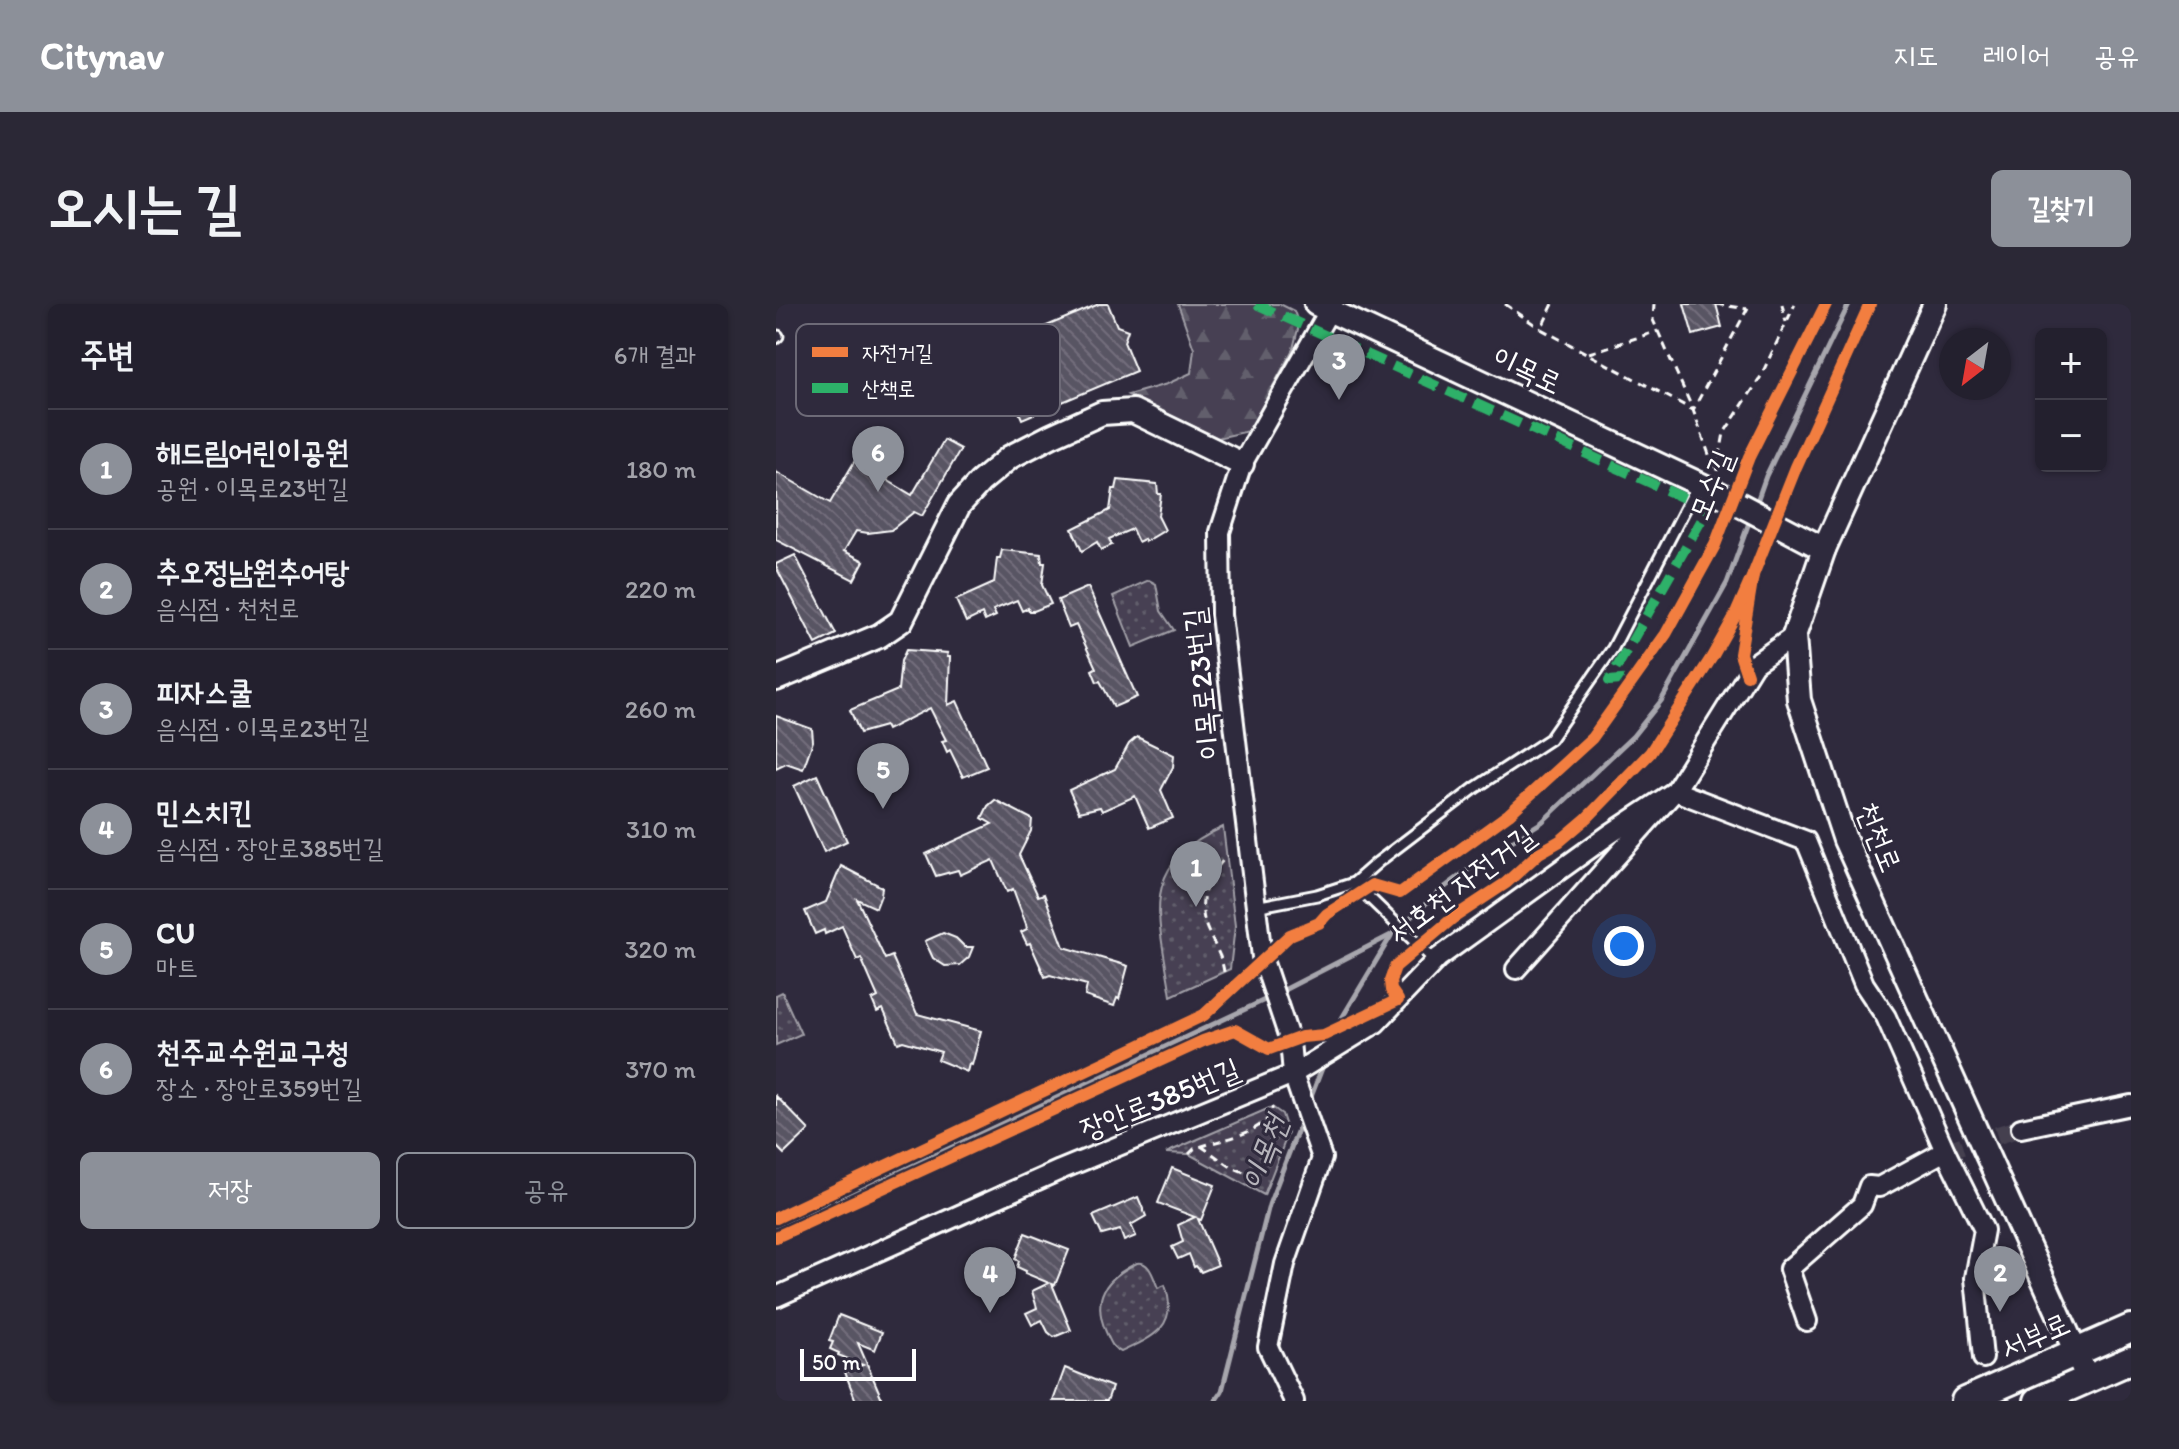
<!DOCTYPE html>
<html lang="ko">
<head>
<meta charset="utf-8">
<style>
  :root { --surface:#23202e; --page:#2b2836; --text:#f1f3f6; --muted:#a3a3aa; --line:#403e4a; --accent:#8c9099 }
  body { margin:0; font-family:Itim,"Poor Story",sans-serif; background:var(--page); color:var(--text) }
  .controls { position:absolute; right:24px; top:24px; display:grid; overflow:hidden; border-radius:12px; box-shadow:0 2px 6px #0004 }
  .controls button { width:72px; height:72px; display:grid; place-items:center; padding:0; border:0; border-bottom:2px solid var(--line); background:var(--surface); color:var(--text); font:40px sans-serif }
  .compass { position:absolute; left:1163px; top:24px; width:72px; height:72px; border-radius:50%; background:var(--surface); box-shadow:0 2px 6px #0004; rotate:211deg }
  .scale { position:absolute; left:24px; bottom:20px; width:116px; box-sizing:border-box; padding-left:8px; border:4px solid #fff; border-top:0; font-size:22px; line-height:28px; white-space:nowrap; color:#fff; -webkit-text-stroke:6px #2f2a3d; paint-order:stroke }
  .you { position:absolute; left:848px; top:642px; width:28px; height:28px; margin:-20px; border:6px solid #fff; border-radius:50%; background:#1a73e8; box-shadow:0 0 0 12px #1a73e833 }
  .badge { display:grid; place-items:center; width:52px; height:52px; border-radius:50%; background:var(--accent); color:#fff; font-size:26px; font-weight:700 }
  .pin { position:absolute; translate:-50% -66px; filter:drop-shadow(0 2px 4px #0008) }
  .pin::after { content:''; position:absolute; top:42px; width:28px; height:24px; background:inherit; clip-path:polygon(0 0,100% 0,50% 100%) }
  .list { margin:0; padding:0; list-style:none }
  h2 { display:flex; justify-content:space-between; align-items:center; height:104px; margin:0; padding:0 32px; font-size:34px }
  h2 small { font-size:26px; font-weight:400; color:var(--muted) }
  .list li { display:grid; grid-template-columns:52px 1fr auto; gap:24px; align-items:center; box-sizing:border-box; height:120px; padding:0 32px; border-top:2px solid var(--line) }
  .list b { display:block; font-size:30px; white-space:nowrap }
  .list p { margin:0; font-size:26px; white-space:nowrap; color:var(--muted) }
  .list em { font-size:26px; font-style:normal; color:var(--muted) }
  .actions { display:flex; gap:16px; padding:24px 32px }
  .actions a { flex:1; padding:18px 0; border:2px solid var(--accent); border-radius:12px; text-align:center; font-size:28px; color:var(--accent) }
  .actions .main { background:var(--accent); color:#fff }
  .map { position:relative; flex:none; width:1355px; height:1097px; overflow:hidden; border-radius:12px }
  header { display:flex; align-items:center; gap:48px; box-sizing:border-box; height:112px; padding:0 40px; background:var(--accent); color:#fff }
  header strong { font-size:38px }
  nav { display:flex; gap:44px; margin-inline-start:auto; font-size:28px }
  .intro { display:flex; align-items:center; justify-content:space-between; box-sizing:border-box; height:192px; padding:0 48px }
  h1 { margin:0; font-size:56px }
  .button { padding:20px 36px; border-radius:12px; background:var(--accent); color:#fff; font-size:28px; font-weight:700 }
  main { display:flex; gap:48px; padding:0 48px }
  aside { flex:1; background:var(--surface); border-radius:12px; box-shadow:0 2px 6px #0004 }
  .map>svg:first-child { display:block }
  .forest { fill:url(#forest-firs); stroke:#a2a0a8; stroke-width:2 }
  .park { fill:url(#park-dots); stroke:#a2a0a8; stroke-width:2 }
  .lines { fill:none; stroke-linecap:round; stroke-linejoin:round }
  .stream { stroke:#a7a6ad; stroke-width:5 }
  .building { fill:url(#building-back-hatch); stroke:#fff; stroke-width:2 }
  .minor-tunnel { stroke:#443f50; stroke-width:18; stroke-dasharray:18 9; stroke-linecap:butt }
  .service-casing { stroke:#fff; stroke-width:15 }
  .minor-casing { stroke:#fff; stroke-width:24 }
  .tertiary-casing { stroke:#fff; stroke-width:28 }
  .secondary-casing { stroke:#fff; stroke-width:32 }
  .path { stroke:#fff; stroke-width:3; stroke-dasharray:8 6; stroke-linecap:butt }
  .service { stroke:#2f2a3d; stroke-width:9 }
  .minor { stroke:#2f2a3d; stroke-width:18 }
  .tertiary { stroke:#2f2a3d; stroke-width:22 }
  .secondary { stroke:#2f2a3d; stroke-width:26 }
  .quiet { stroke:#2db169; stroke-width:10; stroke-dasharray:20 10; stroke-linecap:butt }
  .cycleway-casing { stroke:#2f2a3d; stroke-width:17 }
  .cycleway { stroke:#f27e40; stroke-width:12 }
  .labels { text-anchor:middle; stroke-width:6; stroke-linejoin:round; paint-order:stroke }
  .street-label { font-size:30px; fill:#fff; stroke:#2f2a3d }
  .water-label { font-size:32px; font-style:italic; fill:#b6b4bb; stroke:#2f2a3d }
  .key { fill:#2f2a3d; stroke:#6d6a77; stroke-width:2 }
  .key-label { font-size:22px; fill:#fff }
</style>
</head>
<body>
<header>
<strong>Citynav</strong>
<nav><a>지도</a><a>레이어</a><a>공유</a></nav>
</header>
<div class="intro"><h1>오시는 길</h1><a class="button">길찾기</a></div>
<main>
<aside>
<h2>주변<small>6개 결과</small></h2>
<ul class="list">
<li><span class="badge">1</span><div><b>해드림어린이공원</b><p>공원 · 이목로23번길</p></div><em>180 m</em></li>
<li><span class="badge">2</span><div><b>추오정남원추어탕</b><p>음식점 · 천천로</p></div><em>220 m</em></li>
<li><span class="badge">3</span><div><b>피자스쿨</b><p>음식점 · 이목로23번길</p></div><em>260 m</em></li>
<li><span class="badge">4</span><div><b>민스치킨</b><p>음식점 · 장안로385번길</p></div><em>310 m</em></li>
<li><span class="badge">5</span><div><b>CU</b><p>마트</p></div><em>320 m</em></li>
<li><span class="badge">6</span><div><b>천주교수원교구청</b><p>장소 · 장안로359번길</p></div><em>370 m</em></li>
</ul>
<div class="actions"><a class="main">저장</a><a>공유</a></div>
</aside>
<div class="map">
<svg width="1355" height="1097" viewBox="0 0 1355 1097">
  <defs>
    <pattern id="forest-firs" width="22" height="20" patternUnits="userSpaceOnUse" patternTransform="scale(2)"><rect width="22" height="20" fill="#464152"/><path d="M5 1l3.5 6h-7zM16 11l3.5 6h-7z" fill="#625e6c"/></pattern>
    <pattern id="park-dots" width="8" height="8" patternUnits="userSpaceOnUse" patternTransform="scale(2)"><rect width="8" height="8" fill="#464152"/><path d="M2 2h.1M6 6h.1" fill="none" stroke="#625e6c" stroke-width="1.8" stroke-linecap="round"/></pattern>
    <pattern id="building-back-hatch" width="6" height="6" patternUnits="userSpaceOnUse" patternTransform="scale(2)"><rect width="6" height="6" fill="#595564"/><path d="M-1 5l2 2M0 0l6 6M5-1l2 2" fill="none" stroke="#726e7b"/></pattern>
  </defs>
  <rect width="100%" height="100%" fill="#2f2a3d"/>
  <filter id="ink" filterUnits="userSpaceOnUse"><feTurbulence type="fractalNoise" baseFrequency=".0125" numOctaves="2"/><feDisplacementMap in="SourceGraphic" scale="16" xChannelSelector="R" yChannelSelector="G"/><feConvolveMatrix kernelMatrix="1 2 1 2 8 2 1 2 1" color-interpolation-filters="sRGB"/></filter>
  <g filter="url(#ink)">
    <!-- forest -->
    <path class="forest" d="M402,0H504L518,7L523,21L517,45L473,127L442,134L352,91L391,80L415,69L418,45Z"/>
    <!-- park -->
    <g class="park">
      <path d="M373,276L380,280L385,307L398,326L357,343L337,292Z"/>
      <path d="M447,523L459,622L454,665L395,692C383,612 360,563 447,523Z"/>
      <path d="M6,688L25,730L0,741V691Z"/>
      <path d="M496,803L506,810L512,829L488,891L413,850L390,849Z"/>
      <path d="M361,959C374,957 377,973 382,984L389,981C403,1022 378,1033 345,1048C336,1044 334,1037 330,1028C315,993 330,974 361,959Z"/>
    </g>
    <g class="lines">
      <!-- stream -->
      <g class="stream">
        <path d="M979,203L990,172L1073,0"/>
        <path d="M504,688L615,631L665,586L704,557L766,518L857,432L885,397L951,279L975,213"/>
        <path d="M556,739L563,719L615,632"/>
        <path d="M533,798L548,759"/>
        <path d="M0,926L495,693"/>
        <path d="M439,1097L446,1087L493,901L526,815"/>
      </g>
    </g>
    <!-- building -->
    <g class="building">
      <path d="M323,0H332L341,22L352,26L348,38L360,67L246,115L216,45Z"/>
      <path d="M908,0H940L946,23L917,31Z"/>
      <path d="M168,136L185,145L146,212L138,208L115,226L92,229L80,227L68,247L88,257L78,276L0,236V168L54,199L84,148L117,167L111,176L136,191Z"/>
      <path d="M342,176L381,180L382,190H385L382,212L389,226L369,238L368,235L362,238L356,225L333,235L336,241L325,246L321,238L306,247L296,225L334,206L337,185H340Z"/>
      <path d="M226,246L265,250L266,259H269L266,281L275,300L258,307H253L252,304L246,307L241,296L217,306L220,312L209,317L206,310L190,318L180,296L218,279L221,254H224Z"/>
      <path d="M19,251L60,330L40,340L0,263V260Z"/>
      <path d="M312,283L361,393L338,403L324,377L321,378L316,366L320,364L300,321L293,324L282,296Z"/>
      <path d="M130,346L172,349L171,353H174L172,401L181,397L211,463L187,473L174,446L171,448L166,437L170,436L154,404L111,426L109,422L84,429L74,406L122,386L125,357Z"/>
      <path d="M0,412L36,425L37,437L27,465L10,459L0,464Z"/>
      <path d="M361,433L398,451L397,463L385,486L397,514L373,524L359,492L326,507L324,503L303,508L293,486L339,465L353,440Z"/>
      <path d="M41,471L71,537L48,548L18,482Z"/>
      <path d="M219,496L256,515L255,527L243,551L262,592L268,590L288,643L352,662L343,695L341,694L338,702L309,692L311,681L274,671L269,673L254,639L251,640L245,628L251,625L250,620L237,585L231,588L217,556L184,571L182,566L160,572L150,550L216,520L206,514L212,502Z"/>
      <path d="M65,562L106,583L105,591L100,604L81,595L109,655L116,652L141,710L205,727L196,761L193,760L191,768L162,756L165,748L127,737L122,739L107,705L101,708L96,696L102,693L85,654L81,656L66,622L49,630L48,626L39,630L29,607L50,598Z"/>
      <path d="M167,629L180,634L189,643H197L193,653L184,661L169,662L157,654L149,637Z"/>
      <path d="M0,792L33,826L8,850L0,842Z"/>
      <path d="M396,864L439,881L425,916L422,915L442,961L425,968L420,962L418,963L413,950L402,955L396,943L407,938L402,921L419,913L382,899Z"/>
      <path d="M362,893L370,912L355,921L360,932L348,937L344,926L326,931L317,912Z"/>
      <path d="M249,929L293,946L279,981L276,980L295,1026L278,1033L272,1028L266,1016L256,1021L250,1009L261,1004L256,987L273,979L249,969L250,967L241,963L243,957L239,955Z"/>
      <path d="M63,1011L106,1028L99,1046L82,1039L107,1097H80L69,1068L87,1061L62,1051L63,1049L54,1045L57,1038L53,1037Z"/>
      <path d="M289,1064L336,1083L331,1097H277Z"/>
    </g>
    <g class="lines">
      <!-- minor-tunnel -->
      <path class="minor-tunnel" d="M1169,847L1245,824"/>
      <!-- service casing -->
      <g class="service-casing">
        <g id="service">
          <path d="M0,34L2,32"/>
          <path d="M578,579L602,558L699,484L774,435L837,344L922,180"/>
          <path d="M479,603L541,591L578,579L659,657"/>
        </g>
      </g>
      <!-- minor casing -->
      <g class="minor-casing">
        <g id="minor">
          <path d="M740,665L899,487L1030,537L1088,680L1110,713L1169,847L1208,926L1199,974L1207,1054"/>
          <path d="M1245,824L1355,801"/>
          <path d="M0,993L284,866L517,770L600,719L662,654L834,530L899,487L978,360L1018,332"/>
          <path d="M1031,1017L1013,965L1086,901L1093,882L1103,883L1169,847"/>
          <path d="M518,1097L492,1043L509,960L546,854L517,770L514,737L486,653L445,311L444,228L466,160L557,0"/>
        </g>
      </g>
      <!-- tertiary casing -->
      <g class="tertiary-casing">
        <g id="tertiary">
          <path d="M540,0L936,186L1048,245"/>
          <path d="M1159,0L1048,245L1018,332L1023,396L1069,536L1312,1075"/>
          <path d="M0,375L103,332L125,317L183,201L204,178L234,153L275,132L326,109L357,107L466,160"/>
        </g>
      </g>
      <!-- secondary casing -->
      <g class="secondary-casing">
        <g id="secondary">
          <path d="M1189,1097L1355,1024"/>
          <path d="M1262,1097L1355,1056"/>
        </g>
      </g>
      <!-- path -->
      <g class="path">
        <path d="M729,0L765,25"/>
        <path d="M777,0L765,25L917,106L974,0"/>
        <path d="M878,0L877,16L917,106L939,167"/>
        <path d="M940,0L971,5"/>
        <path d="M1006,0L1010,18"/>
        <path d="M813,49L882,27"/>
        <path d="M941,167L948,129L983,76L1019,0"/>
        <path d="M448,668C446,652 438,641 432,627C419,598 431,573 451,552"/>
        <path d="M425,842L455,863L478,872L499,827L498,820L492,814"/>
        <path d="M413,850L418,845C443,835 478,833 496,810V803"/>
      </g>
      <!-- service -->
      <use href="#service" class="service"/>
      <!-- minor -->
      <use href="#minor" class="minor"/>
      <!-- tertiary -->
      <use href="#tertiary" class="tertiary"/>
      <!-- secondary -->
      <use href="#secondary" class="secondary"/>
      <!-- quiet -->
      <path class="quiet" d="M480,0L932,205L833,377L858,375"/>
      <!-- cycleway casing -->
      <g class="cycleway-casing">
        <g id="cycleway">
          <path d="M971,371L964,350L977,271L1020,163L1094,0"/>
          <path d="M0,914L428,711L514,631L543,619L551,610L596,581L624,589L733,510L816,434L890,330L939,241L973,153L1050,0"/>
          <path d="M0,933L427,737L459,726L493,745L526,733L548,731L622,696L615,686L614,677L619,663L677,614L730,579L763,549L784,537L811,514L874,449L936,353L959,312L977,271"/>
        </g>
      </g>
      <!-- cycleway -->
      <use href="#cycleway" class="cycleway"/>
    </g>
  </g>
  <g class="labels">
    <!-- street labels -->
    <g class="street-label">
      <text transform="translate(751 66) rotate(25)" y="10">이목로</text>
      <text transform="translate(935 181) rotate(-68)" y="10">모수길</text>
      <text transform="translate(426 380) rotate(-96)" y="10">이목로23번길</text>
      <text transform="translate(1103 533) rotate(68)" y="10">천천로</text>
      <text transform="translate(685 580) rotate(-37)" y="10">서호천 자전거길</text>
      <text transform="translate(384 795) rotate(-22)" y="10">장안로385번길</text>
      <text transform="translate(1259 1032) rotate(-24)" y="10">서부로</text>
    </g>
    <!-- water labels -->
    <g class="water-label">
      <text transform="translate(488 849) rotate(-69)" y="11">이목천</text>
    </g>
  </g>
  <!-- legend -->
  <rect x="20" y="20" width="264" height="92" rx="12" class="key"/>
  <rect x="36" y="43" width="36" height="10" fill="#f27e40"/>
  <rect x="36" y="79" width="36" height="10" fill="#2db169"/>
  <g class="key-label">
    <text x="86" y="56">자전거길</text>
    <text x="86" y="92">산책로</text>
  </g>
</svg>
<div class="controls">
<button>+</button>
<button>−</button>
</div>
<svg class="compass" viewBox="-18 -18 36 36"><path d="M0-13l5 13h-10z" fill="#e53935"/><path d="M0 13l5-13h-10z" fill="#a3a3aa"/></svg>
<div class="scale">50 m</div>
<div class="you"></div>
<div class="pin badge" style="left:420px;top:603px">1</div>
<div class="pin badge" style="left:1224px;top:1008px">2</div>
<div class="pin badge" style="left:563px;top:96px">3</div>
<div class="pin badge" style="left:214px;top:1009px">4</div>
<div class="pin badge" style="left:107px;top:505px">5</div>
<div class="pin badge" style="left:102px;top:188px">6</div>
</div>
</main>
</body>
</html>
